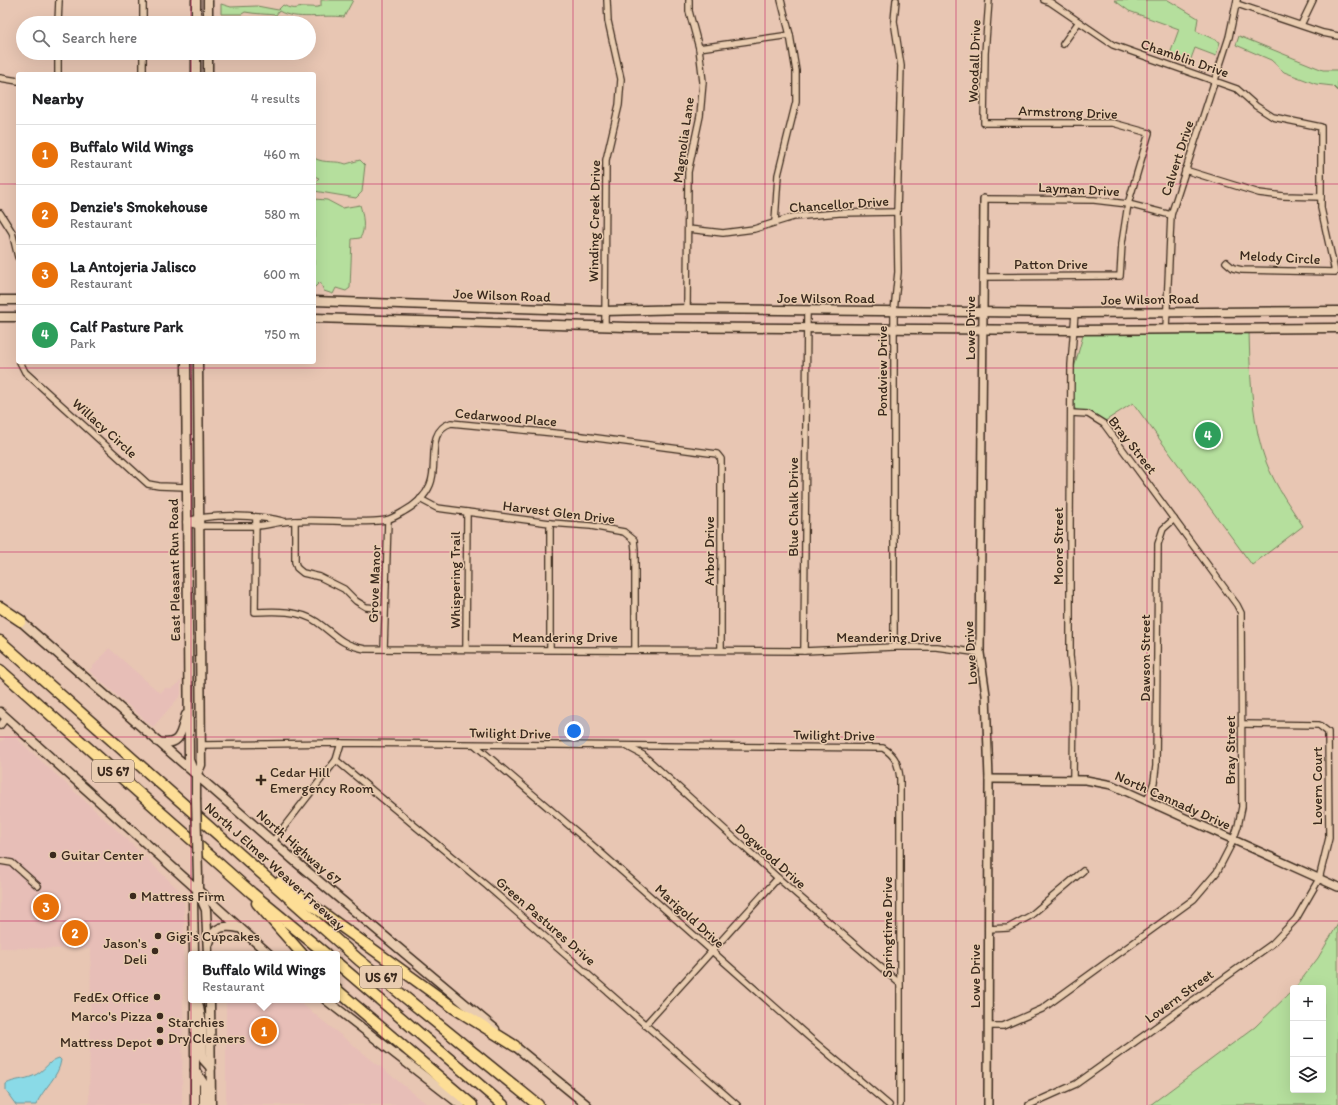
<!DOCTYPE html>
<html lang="en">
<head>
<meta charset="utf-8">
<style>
  :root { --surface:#fff; --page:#f6f6f6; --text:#202124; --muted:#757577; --line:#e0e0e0; --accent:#7c3aed }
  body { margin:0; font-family:Itim,sans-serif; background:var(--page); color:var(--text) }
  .controls { position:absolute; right:12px; bottom:12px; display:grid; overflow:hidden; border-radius:4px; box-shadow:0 4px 16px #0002 }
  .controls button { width:36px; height:36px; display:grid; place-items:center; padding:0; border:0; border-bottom:1px solid var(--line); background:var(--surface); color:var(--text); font:20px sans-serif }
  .you { position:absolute; left:574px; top:731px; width:14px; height:14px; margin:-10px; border:3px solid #fff; border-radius:50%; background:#1a73e8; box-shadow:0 0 0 6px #1a73e833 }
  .badge { display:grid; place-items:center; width:26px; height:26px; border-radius:50%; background:var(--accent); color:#fff; font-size:13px; font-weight:700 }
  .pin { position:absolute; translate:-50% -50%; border:2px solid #fff; box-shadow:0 1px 4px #0006 }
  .popup { position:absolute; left:188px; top:951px; width:152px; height:52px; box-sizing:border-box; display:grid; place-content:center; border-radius:4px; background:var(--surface); filter:drop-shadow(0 1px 3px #0005); font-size:13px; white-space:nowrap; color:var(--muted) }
  .popup b { font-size:15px; color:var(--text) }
  .popup::after { content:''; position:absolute; left:50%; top:100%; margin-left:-8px; border:8px solid transparent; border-top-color:var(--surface) }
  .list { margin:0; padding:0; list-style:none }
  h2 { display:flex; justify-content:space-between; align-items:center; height:52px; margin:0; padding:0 16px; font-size:17px }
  h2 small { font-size:13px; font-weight:400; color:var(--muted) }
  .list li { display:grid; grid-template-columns:26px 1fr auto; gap:12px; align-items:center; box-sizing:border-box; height:60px; padding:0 16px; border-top:1px solid var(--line) }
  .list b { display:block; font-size:15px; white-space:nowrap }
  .list p { margin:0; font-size:13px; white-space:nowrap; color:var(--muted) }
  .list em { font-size:13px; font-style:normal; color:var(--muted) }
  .icon { flex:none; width:22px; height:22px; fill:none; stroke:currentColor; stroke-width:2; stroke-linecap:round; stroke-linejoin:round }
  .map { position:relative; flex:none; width:1338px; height:1105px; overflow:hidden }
  .search { position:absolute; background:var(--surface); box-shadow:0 4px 16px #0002; left:16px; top:16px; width:300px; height:44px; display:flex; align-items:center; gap:10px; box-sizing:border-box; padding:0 14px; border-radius:22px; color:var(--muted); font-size:15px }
  .panel { position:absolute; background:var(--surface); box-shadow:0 4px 16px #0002; left:16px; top:72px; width:300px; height:292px; border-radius:4px }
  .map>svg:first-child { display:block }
  .built { fill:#e7beb7 }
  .green { fill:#b5df9d; stroke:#78845e }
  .water { fill:#8adae7; stroke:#6a9497 }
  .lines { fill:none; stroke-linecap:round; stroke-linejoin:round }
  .minor-casing { stroke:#3b2a1e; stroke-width:8 }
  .tertiary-casing { stroke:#3b2a1e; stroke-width:10 }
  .secondary-casing { stroke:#3b2a1e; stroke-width:11 }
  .motorway-casing { stroke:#3b2a1e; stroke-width:13 }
  .minor { stroke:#e9ccb0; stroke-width:5.5 }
  .tertiary { stroke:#e9ccb0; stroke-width:7 }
  .secondary { stroke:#e9ccb0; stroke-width:8 }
  .motorway { stroke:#fdde96; stroke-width:10 }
  .secondary-bridge-casing { stroke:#3b2a1e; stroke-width:11; stroke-linecap:butt }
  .secondary-bridge { stroke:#e9ccb0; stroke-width:8 }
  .grid { fill:none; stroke:#c2185b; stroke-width:1; stroke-opacity:0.55 }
  .poi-dot { fill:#3b2a1e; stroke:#e9ccb0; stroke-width:1.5 }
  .labels { text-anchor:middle; stroke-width:3; stroke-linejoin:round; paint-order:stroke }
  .shield { fill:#e9ccb0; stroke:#6f5b4a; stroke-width:1 }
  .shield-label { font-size:13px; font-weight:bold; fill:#3b2a1e }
  .street-label { font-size:14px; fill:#3b2a1e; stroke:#e9ccb0 }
  .poi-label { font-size:14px; fill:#3b2a1e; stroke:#e9ccb0; text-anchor:start }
</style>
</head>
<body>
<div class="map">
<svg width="1338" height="1105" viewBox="0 0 1338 1105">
  <rect width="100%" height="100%" fill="#e8c6b3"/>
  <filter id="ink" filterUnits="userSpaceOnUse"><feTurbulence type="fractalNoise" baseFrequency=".025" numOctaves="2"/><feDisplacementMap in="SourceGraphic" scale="8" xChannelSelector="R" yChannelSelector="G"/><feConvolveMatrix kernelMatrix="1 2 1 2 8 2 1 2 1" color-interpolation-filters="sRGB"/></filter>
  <g filter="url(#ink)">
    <!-- built -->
    <g class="built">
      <path d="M109,648L160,693L165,688H172L181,681V695L153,727L89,671Z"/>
      <path d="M5,737H15L122,835L180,891L184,898L182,1105H89L91,949L0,948V742Z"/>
      <path d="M226,1000H297L428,1105H226Z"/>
    </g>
    <!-- green -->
    <g class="green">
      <path d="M321,0H353L344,17C325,14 295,21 279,11L276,15C265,14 256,14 245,12L242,14H221V4L231,7L257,6L278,10L283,5C296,12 297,6 309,7C314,7 316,8 321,6Z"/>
      <path d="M1114,0H1168L1198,18L1196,31L1220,42L1216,56L1195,48L1189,64L1169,57L1179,29L1129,11Z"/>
      <path d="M1239,36L1323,70H1338V91L1333,86L1316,84L1284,72L1271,60L1236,45Z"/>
      <path d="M314,158C325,164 336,160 346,164L360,160L365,165L362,192L356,198L314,191V183L319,178L314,176Z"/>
      <path d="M314,199L327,200L342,208L360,205C363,214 366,230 360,238L352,239L350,288L346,291L336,288L333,294L324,291L320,282L314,288Z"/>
      <path d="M1249,331C1250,371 1251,412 1262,450C1270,478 1287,502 1303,526L1252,565L1133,403L1105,421L1088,412L1076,410L1073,406L1074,368L1084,332Z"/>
      <path d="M1338,924V1105H1150L1255,1027L1293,990V1090H1323V988H1295L1318,958Z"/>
    </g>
    <!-- water -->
    <path class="water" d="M59,1058L61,1060C59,1077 43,1088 36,1105H16L6,1091V1084C15,1079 24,1080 33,1076C44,1072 48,1061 59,1058Z"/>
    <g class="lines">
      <!-- minor casing -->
      <g class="minor-casing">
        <g id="minor">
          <path d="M1044,0L1050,2L1113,45L1237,89L1256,106L1273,117L1321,127V208L1335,272L1242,270L1233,268L1226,262"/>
          <path d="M1237,4L1323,33L1338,36"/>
          <path d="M58,23L59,0"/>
          <path d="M143,23V0"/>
          <path d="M1301,25L1313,0"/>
          <path d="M1063,44L1078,23"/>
          <path d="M699,48L790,35"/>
          <path d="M58,74V53"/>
          <path d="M143,74V53"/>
          <path d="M0,78L18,81"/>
          <path d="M1185,170L1259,193L1283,196L1321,197"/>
          <path d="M984,199L1094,200L1128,204L1171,215"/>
          <path d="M0,213L12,232L18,257"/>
          <path d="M775,222L778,175L796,102V71L790,35L781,0"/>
          <path d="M688,229L723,233L754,229L793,217L839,213L897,212"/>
          <path d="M983,277L1120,276L1122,243L1128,204L1149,133L1113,123H984L985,53L989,0"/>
          <path d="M687,309L688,172L700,116L703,82L699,48L689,11V0"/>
          <path d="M605,326L606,160L619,105L621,79L608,21L607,0"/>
          <path d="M1166,329L1171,215L1229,37L1237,0"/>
          <path d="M20,362L25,372L148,484L159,486L186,487"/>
          <path d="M420,499L437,508L550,523L591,526L624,532L634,540L635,550V649"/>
          <path d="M256,517L255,612C275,611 300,610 317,622C337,636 339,644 365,649L804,651L894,647H936L980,653"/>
          <path d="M295,521V562L297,568L303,573L320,577L344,589L356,601L366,607L385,609"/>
          <path d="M186,522L199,526H255C265,526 273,523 282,522C317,517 352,525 386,520C391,519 398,515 403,512C414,506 425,497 430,485C439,465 425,431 451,423L574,435L717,454L721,459V650"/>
          <path d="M186,522C210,513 257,515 282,521"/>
          <path d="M550,523V649"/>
          <path d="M894,647V311L898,272L897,212L901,66L894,21L896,0"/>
          <path d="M384,649L388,520"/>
          <path d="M466,649L467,512"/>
          <path d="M804,651L807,311"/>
          <path d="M0,726L6,718"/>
          <path d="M201,745L341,743L883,748C896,756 898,764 900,778V1105"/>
          <path d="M475,745L599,851L810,1038L889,1105"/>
          <path d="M628,747L643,755L778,878L899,983"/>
          <path d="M336,760L487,886L737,1105"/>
          <path d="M1073,779L1074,686L1070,656V524L1071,365L1075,313"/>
          <path d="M1147,801L1154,782L1156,766L1158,544L1163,529L1174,519"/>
          <path d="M273,841L336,760L341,743"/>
          <path d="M0,861L12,863L38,886"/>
          <path d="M988,929L1008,928L1030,916L1083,871"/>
          <path d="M645,1025L778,878"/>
          <path d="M988,1026H1003L1042,1009L1194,899L1217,872L1233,841L1238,826L1242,807L1241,613L1237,605L1104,424L1088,414L1071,413"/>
          <path d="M1029,1105L1076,1084L1272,944L1296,919L1319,879L1329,838L1328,732L1319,725L1242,724"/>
        </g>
      </g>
      <!-- tertiary casing -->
      <g class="tertiary-casing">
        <g id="tertiary">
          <path d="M984,199L980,653L986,695L989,779L988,1105"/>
          <path d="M989,779L1086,780L1112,785L1338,887"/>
        </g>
      </g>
      <!-- secondary casing -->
      <g class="secondary-casing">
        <g id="secondary">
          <path d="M196,23V0"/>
          <path d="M208,23V0"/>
          <path d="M196,74V53"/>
          <path d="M208,74V53"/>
          <path d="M0,300H18"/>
          <path d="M314,301L604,311L687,309L1075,313L1338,311"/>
          <path d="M0,317H18"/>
          <path d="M314,318L627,327L1075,330L1338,328"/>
          <path d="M186,362L189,760L194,772"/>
          <path d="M17,618L296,862L495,1029"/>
          <path d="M0,712L269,954"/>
          <path d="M158,742C181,747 181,732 186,715"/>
          <path d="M196,798V776L201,765L198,362"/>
          <path d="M198,879V891L206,910L208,954"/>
          <path d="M209,943C214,926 224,925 239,928"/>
          <path d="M194,954L193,901L198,891"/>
          <path d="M195,1000V1105"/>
          <path d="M210,1000L211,1105"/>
          <path d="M326,1000L461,1105"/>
          <path d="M198,1002L202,1023L203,1059L211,1068"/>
          <path d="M511,1043L587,1105"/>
          <path d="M195,1070L204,1084V1105"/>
        </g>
      </g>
      <!-- motorway casing -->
      <g class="motorway-casing">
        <g id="motorway">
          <path d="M0,607L21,621"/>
          <path d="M0,641L359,960L538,1105"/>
          <path d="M0,670L252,893L326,954"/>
          <path d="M280,882L454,1008L515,1046"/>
          <path d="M257,903L302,954"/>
          <path d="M337,963L503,1105"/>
          <path d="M337,990L472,1105"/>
        </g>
      </g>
      <!-- minor -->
      <use href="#minor" class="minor"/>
      <!-- tertiary -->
      <use href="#tertiary" class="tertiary"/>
      <!-- secondary -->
      <use href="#secondary" class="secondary"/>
      <!-- motorway -->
      <use href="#motorway" class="motorway"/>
      <!-- secondary-bridge casing -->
      <g class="secondary-bridge-casing">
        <path id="secondary-bridge" d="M196,798L198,879"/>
      </g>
      <!-- secondary-bridge -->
      <use href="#secondary-bridge" class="secondary-bridge"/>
    </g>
  </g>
  <!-- grid -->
  <path class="grid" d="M191,0V23M382,0V1105M573,0V1105M765,0V1105M956,0V1105M1147,0V1105M191,53V74M0,184H18M314,184H1338M191,362V1105M0,368H1338M0,552H1338M0,737H1338M0,921H1338"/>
  <!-- markers -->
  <g class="poi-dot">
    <path d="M259 774h4v4h4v4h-4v4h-4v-4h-4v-4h4z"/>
    <circle cx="53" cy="855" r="4"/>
    <circle cx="133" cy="896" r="4"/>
    <circle cx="158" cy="936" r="4"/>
    <circle cx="155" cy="951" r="4"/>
    <circle cx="157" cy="997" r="4"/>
    <circle cx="160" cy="1016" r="4"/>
    <circle cx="160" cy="1030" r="4"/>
    <circle cx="160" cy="1042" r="4"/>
  </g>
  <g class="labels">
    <!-- shield labels -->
    <g class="shield">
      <rect x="92" y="760" width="42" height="22" rx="3"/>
      <rect x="360" y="966" width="42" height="22" rx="3"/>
    </g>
    <g class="shield-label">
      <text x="113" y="776">US 67</text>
      <text x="381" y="982">US 67</text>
    </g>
    <!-- street labels -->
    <g class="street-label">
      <text transform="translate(1185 58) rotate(19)" y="5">Chamblin Drive</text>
      <text transform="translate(974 61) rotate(-88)" y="5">Woodall Drive</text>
      <text transform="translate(1068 112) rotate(2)" y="5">Armstrong Drive</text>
      <text transform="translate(683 140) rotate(-82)" y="5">Magnolia Lane</text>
      <text transform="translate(1177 158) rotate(-72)" y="5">Calvert Drive</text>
      <text transform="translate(1079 189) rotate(3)" y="5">Layman Drive</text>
      <text transform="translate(839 204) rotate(-4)" y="5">Chancellor Drive</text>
      <text transform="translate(594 221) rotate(-89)" y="5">Winding Creek Drive</text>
      <text transform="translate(1280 257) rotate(3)" y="5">Melody Circle</text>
      <text x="1051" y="269">Patton Drive</text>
      <text transform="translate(502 295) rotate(2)" y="5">Joe Wilson Road</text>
      <text x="826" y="303">Joe Wilson Road</text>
      <text transform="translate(1150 299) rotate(-1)" y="5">Joe Wilson Road</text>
      <text transform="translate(970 328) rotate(-90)" y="5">Lowe Drive</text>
      <text transform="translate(882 371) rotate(-90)" y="5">Pondview Drive</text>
      <text transform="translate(506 417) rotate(5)" y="5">Cedarwood Place</text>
      <text transform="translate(105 428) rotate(42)" y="5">Willacy Circle</text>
      <text transform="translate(1133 445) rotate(52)" y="5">Bray Street</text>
      <text transform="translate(793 507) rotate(-90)" y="5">Blue Chalk Drive</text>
      <text transform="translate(559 512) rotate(7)" y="5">Harvest Glen Drive</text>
      <text transform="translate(1058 546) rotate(-90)" y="5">Moore Street</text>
      <text transform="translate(709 551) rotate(-90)" y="5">Arbor Drive</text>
      <text transform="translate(174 570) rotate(-91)" y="5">East Pleasant Run Road</text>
      <text transform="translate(455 580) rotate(-90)" y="5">Whispering Trail</text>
      <text transform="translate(374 584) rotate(-88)" y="5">Grove Manor</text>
      <text x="565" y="642">Meandering Drive</text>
      <text x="889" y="642">Meandering Drive</text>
      <text transform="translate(970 653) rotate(-94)" y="5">Lowe Drive</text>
      <text transform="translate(1145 658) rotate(-90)" y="5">Dawson Street</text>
      <text transform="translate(510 733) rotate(1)" y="5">Twilight Drive</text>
      <text transform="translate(834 735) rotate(1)" y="5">Twilight Drive</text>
      <text transform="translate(1230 750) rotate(-90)" y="5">Bray Street</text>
      <text transform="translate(1317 786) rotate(-90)" y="5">Lovern Court</text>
      <text transform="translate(1173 800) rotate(24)" y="5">North Cannady Drive</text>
      <text transform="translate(299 847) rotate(41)" y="5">North Highway 67</text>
      <text transform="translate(771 856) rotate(42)" y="5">Dogwood Drive</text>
      <text transform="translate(275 866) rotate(42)" y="5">North J Elmer Weaver Freeway</text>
      <text transform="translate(690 916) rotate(42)" y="5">Marigold Drive</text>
      <text transform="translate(546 921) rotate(41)" y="5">Green Pastures Drive</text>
      <text transform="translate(887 927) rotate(-90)" y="5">Springtime Drive</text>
      <text transform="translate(975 976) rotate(-90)" y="5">Lowe Drive</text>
      <text transform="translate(1179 996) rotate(-36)" y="5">Lovern Street</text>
    </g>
    <!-- poi labels -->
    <g class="poi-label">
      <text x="270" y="777">Cedar Hill<tspan x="270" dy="16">Emergency Room</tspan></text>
      <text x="61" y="860">Guitar Center</text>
      <text x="141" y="901">Mattress Firm</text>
      <text x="166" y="941">Gigi's Cupcakes</text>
      <text x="147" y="948" text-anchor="end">Jason's<tspan x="147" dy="16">Deli</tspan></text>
      <text x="149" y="1002" text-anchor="end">FedEx Office</text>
      <text x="152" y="1021" text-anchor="end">Marco's Pizza</text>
      <text x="168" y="1027">Starchies<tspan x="168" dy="16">Dry Cleaners</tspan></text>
      <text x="152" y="1047" text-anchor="end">Mattress Depot</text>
    </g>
  </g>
</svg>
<div class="controls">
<button>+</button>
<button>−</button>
<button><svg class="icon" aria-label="layers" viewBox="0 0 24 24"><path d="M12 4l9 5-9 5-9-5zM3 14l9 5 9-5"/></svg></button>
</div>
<div class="you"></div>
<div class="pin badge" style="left:264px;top:1031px;background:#e8710a">1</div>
<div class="popup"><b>Buffalo Wild Wings</b>Restaurant</div>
<div class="pin badge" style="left:75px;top:933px;background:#e8710a">2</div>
<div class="pin badge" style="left:46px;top:907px;background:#e8710a">3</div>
<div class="pin badge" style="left:1208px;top:435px;background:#2e9e5b">4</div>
<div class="search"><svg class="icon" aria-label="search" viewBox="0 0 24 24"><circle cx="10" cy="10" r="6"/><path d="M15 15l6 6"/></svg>Search here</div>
<section class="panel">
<h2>Nearby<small>4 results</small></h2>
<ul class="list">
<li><span class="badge" style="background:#e8710a">1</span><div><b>Buffalo Wild Wings</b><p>Restaurant</p></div><em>460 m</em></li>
<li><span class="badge" style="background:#e8710a">2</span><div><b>Denzie's Smokehouse</b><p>Restaurant</p></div><em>580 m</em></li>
<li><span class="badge" style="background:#e8710a">3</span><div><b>La Antojeria Jalisco</b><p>Restaurant</p></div><em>600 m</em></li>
<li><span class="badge" style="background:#2e9e5b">4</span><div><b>Calf Pasture Park</b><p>Park</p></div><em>750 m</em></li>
</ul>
</section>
</div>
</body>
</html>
